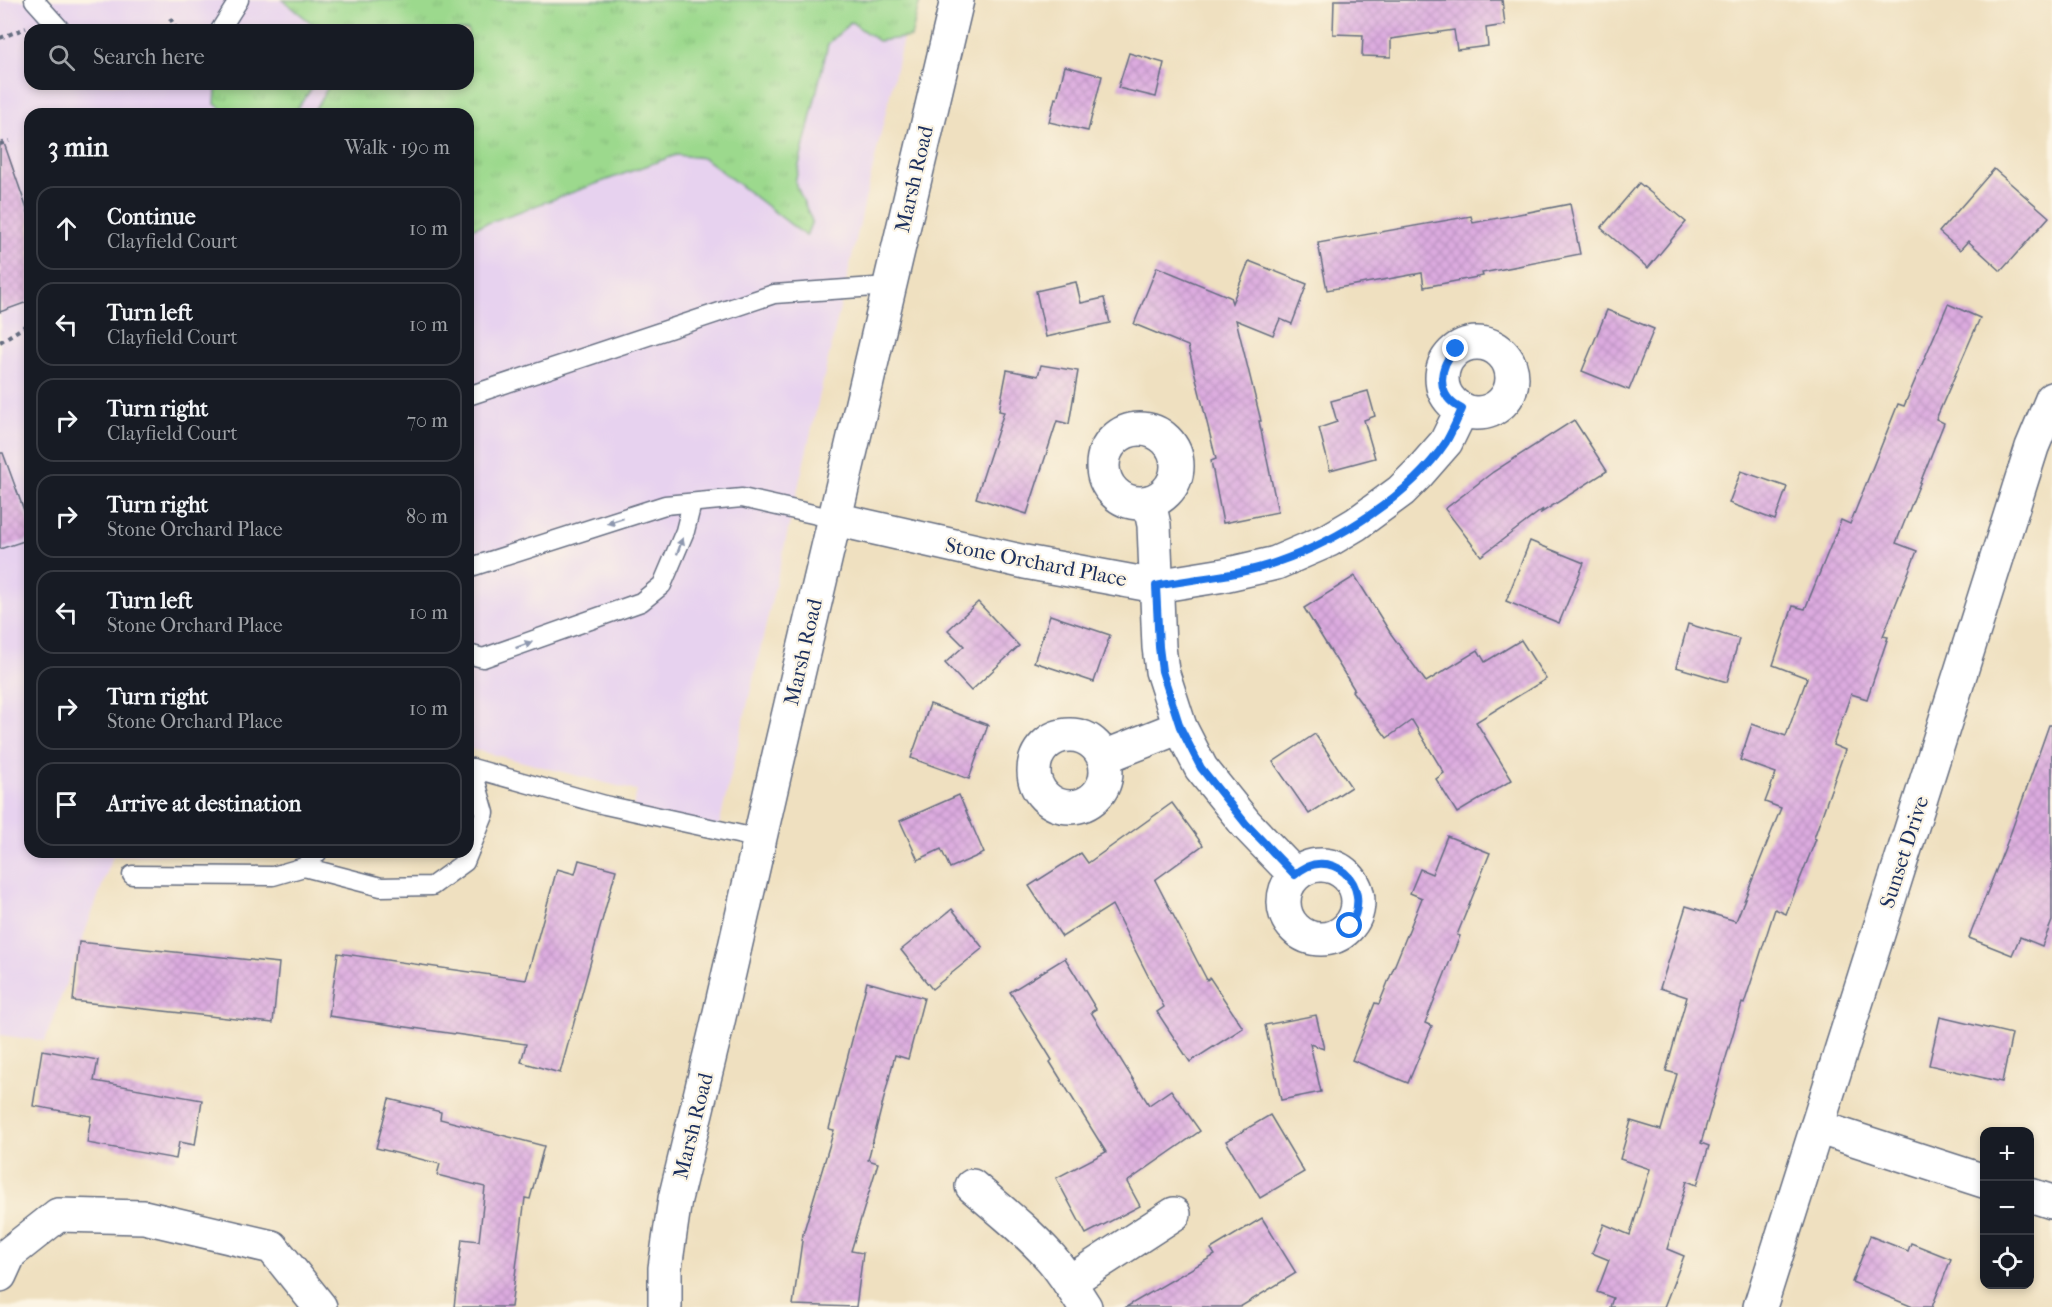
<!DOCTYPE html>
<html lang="en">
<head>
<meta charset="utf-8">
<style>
  :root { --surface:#171b24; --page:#242831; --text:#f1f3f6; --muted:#9ea1a6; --line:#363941 }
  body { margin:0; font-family:"IM FELL French Canon",serif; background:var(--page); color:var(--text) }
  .controls { position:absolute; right:18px; bottom:18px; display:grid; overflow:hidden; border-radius:12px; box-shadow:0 3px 9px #0003 }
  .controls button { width:54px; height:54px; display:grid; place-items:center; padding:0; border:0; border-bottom:2px solid var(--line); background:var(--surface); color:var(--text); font:30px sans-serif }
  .stop { position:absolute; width:18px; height:18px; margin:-14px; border:4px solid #1a73e8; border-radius:50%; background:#fff }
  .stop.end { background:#1a73e8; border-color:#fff; box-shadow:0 2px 6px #0008 }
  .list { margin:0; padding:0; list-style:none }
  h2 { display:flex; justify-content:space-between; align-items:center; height:78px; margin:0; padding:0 24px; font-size:26px }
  h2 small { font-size:20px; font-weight:400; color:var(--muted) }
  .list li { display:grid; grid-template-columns:39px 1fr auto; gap:18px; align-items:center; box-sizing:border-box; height:84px; margin:0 12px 12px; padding:0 12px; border:2px solid var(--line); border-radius:18px }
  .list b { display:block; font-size:22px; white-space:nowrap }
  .list p { margin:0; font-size:20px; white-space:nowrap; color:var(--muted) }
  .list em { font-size:20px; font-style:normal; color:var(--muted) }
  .icon { flex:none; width:33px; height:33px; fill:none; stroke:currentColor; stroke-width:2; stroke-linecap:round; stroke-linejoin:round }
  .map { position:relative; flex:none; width:2052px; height:1307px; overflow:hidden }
  .search { position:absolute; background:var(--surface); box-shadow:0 3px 9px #0003; left:24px; top:24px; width:450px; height:66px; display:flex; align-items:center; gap:15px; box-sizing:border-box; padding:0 21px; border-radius:18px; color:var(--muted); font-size:22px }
  .panel { position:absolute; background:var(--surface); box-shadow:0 3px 9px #0003; left:24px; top:108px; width:450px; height:750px; border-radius:18px }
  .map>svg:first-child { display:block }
  .built { fill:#e7d2ef; fill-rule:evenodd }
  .grass { fill:url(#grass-tufts); stroke:#5c8476; stroke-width:1.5 }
  .building { fill:url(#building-cross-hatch) }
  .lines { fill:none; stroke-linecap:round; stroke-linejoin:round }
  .lane-casing { stroke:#656d80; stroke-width:21 }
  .street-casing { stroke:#656d80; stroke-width:36 }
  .secondary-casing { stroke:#656d80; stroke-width:36 }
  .path { stroke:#656d80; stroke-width:4; stroke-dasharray:4.5 4.5; stroke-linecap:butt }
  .lane { stroke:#fff; stroke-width:18 }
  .street { stroke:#fff; stroke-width:33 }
  .secondary { stroke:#fff; stroke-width:33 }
  .oneway { fill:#8d97ae }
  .route { stroke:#1a73e8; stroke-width:8 }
  .labels { text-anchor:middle; stroke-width:4.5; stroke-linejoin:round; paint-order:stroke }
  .street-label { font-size:21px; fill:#1b2f5e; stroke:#fcf5e5 }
</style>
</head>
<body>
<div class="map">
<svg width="2052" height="1307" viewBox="0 0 2052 1307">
  <defs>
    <pattern id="grass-tufts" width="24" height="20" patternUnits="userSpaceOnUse" patternTransform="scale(1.5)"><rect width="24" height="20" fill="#9cd98d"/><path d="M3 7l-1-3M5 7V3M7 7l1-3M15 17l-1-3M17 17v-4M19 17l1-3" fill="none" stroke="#86bb7c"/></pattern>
    <pattern id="building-cross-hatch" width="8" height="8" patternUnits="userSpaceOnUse" patternTransform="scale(1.5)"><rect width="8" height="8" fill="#dcabdf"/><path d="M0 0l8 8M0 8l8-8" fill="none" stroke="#bc93c2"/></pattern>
  </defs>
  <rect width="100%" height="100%" fill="#fcf5e5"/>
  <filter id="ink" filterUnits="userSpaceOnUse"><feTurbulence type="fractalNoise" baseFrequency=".0167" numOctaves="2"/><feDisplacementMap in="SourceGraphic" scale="12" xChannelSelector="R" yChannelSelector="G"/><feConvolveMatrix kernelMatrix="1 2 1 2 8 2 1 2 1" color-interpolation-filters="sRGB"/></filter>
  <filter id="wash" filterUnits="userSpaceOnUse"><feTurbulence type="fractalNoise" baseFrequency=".008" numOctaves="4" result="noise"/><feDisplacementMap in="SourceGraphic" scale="24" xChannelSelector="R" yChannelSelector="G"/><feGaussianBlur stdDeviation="1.35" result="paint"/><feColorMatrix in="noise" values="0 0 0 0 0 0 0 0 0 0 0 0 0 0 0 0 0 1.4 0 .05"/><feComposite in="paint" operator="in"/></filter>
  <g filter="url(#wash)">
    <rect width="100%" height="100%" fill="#efe0c0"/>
    <!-- built -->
    <path class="built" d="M0,0H912L718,830L632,811L637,791L468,748V114H30V852H237L113,856L45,1041L0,1035ZM30,30H468V84H30Z"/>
    <!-- grass -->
    <g class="grass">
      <path d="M283,0H920L911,37L878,41L851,22L828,44L795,182L812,221L806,236L704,158L676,155L468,230V114H312L330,84H468V30H320Z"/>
      <path d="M221,84H315L293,114H228L215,104L216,91Z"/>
    </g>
    <g id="blocks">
      <!-- building -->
      <g class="building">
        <path d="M1334,0H1502L1505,25L1486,28L1488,46L1457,50L1454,30L1391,39V57L1362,56L1363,35L1333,34Z"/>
        <path d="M1129,53L1164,63L1156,97L1118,88Z"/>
        <path d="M1065,66L1102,76L1088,131L1049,122L1055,98L1057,99Z"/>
        <path d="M4,143L30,218V301L0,312V144Z"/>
        <path d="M1994,169L2049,217L2001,271L1968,241L1960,250L1939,232Z"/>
        <path d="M1639,183L1686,222L1648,268L1601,228Z"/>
        <path d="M1570,204L1580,254L1482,273L1483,276L1424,287L1422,273L1327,290L1318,243L1471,216L1473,223Z"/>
        <path d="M1249,261L1307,284L1292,324L1280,319L1273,335L1236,320L1261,421H1259L1278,512L1223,523L1211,461L1216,459L1188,346L1134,324L1157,267L1230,297L1232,303Z"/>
        <path d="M1076,282L1081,303L1104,298L1110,323L1046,337L1036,291Z"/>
        <path d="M1948,304L1980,318L1936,419L1944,423L1896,543L1917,551L1883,636L1888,637L1867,699L1851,694L1833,745L1845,750L1814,838L1816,839L1786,914L1775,909L1744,1004L1742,1003L1701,1143L1709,1146L1697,1185L1687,1181L1667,1249L1684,1256L1664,1307H1610L1613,1298L1597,1292L1609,1260L1592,1253L1604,1224L1630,1235L1650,1169L1620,1159L1631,1121L1661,1130L1677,1074L1666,1071L1687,997L1660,988L1686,906L1736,921L1781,808L1765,802L1776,773L1740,760L1752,724L1786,736L1807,678L1773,665L1793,606L1805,609L1841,520L1850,524L1898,404L1904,406Z"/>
        <path d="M1607,310L1654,329L1629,390L1582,371Z"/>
        <path d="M1041,365L1078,371L1069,424L1057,421L1027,514L976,498L1004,412L999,411L1007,370L1038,376Z"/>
        <path d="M1368,391L1375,416L1364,420L1375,458L1330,470L1319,428L1337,422L1331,401Z"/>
        <path d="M1574,420L1607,471L1541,513L1543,509L1481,556L1445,509L1493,472Z"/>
        <path d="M0,453H3L30,527V539L0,549Z"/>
        <path d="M1741,471L1787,487L1775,520L1729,503Z"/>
        <path d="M1530,541L1584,563L1559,623L1506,601Z"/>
        <path d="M1355,576L1391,634L1426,682L1478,650L1485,662L1521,640L1546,679L1476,722L1512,780L1457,813L1436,779L1444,773L1412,720L1387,738L1352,691L1354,689L1304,608Z"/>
        <path d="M978,602L1019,646L971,691L945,663L964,646L948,630Z"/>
        <path d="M1050,615L1110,635L1094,682L1034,662Z"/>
        <path d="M1688,624L1739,639L1727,682L1676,667Z"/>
        <path d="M930,704L988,725L969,779L911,758Z"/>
        <path d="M2049,725H2052V921L2042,946L2020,937L2012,955L1969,938L2010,835Z"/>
        <path d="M1315,734L1351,787L1309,814L1273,762Z"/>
        <path d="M959,795L984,853L950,868L941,849L918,860L900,821Z"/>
        <path d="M1172,803L1203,845L1155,880L1207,980L1210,978L1243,1028L1190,1062L1157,1012L1164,1007L1112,905L1062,937L1029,886L1081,853L1088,863Z"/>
        <path d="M1447,836L1490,853L1457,935L1460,936L1425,1023L1432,1026L1408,1083L1352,1060L1375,1003L1379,1004L1422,898L1410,893L1420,869L1432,874Z"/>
        <path d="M579,860L616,870L560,1073L521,1062L526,1044L329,1016L338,953L526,980L557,869L575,874Z"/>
        <path d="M952,909L983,948L932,989L901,950Z"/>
        <path d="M79,942L279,963L273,1023L73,1001Z"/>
        <path d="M1065,958L1096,1009L1091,1012L1149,1105L1171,1090L1200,1131L1127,1182L1140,1206L1086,1234L1056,1178L1106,1152L1050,1062L1052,1060L1010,992Z"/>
        <path d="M867,982L924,998L908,1059L895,1055L868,1160L878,1163L851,1251L863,1253L856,1307L793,1305L803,1234L834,1130L829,1129Z"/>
        <path d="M1316,1015L1324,1049L1310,1044L1321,1092L1281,1100L1265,1025Z"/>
        <path d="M1940,1017L2012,1034L2002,1082L1929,1065Z"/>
        <path d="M42,1050L98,1060L94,1081L202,1100L195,1145L179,1142L176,1159L87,1143L91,1116L33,1106Z"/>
        <path d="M389,1099L441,1112L440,1119L544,1146L530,1199L525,1198L511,1307H454L462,1239L479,1241L485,1187L437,1175L440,1164L376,1148Z"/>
        <path d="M1270,1115L1304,1172L1260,1198L1226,1141Z"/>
        <path d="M1262,1218L1296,1273L1240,1307H1126L1215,1255L1211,1249Z"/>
        <path d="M1870,1236L1908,1251L1911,1243L1951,1259L1932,1307H1913L1852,1282Z"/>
      </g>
    </g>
  </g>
  <g filter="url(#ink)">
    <use href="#blocks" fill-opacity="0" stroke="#656d80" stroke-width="1.5"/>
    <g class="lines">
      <!-- lane casing -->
      <g class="lane-casing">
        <g id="lane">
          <path d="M34,0L61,30"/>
          <path d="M220,30L239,0"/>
          <path d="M468,396L774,294L889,286"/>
          <path d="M468,568L665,505L742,498L835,519"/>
          <path d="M468,654L483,658L641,602L662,585L685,531L692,503"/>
          <path d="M468,770L472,768L605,805L760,839"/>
          <path d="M304,867L381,887L432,886L465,862L485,813L472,768"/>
          <path d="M132,875L273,876L304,867L318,852"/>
        </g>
      </g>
      <!-- street casing -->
      <g class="street-casing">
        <g id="street">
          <circle cx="1477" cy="378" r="35"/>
          <circle cx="1140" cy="466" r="37"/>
          <path d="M1149,502L1154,525L1159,647L1162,671L1180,727L1201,768L1246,824L1295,875"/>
          <path d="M835,519L1025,562L1156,586L1224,575L1276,563L1329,540L1356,524L1401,491L1418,474L1446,442L1462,409"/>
          <circle cx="1070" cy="771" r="36"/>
          <path d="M1104,757L1180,727"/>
          <circle cx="1321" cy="902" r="37"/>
          <path d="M1817,1127L1984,1181"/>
          <path d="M972,1186C999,1209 1027,1231 1051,1258C1064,1273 1074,1290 1085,1307"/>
          <path d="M2030,1195L2052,1202"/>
          <path d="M0,1275L10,1253L58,1215L144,1217L272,1247L320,1307"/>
          <path d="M1069,1282L1174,1214"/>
          <path d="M1760,1307L2032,447L2052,399"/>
        </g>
      </g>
      <!-- secondary casing -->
      <g class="secondary-casing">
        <path id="secondary" d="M665,1307V1268L675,1199L716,1030L775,772L957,0"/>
      </g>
      <!-- path -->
      <g class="path">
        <path d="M170,18L177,30"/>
        <path d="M0,38L26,28"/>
        <path d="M0,144L9,141"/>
        <path d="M0,342L30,323"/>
      </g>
      <!-- lane -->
      <use href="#lane" class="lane"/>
      <!-- street -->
      <use href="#street" class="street"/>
      <!-- secondary -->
      <use href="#secondary" class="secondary"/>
    </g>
    <!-- one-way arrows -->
    <defs><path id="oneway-solid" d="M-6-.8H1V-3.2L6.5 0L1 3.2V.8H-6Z" transform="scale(1.5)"/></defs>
    <g class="oneway">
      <use href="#oneway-solid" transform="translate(615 521) rotate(162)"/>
      <use href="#oneway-solid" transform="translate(680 546) rotate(-70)"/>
      <use href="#oneway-solid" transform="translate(524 645) rotate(-20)"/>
    </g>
  </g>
  <g class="lines" filter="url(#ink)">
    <!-- route -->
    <path class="route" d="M1350,926C1376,882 1327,844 1295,875L1246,824L1201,768L1180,727L1162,671L1159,647L1156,586C1196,578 1239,576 1277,562C1338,541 1410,496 1446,442C1452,432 1457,420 1462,409C1435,396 1438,367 1456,349"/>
  </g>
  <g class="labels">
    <!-- street labels -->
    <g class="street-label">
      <text transform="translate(914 179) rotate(-77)" y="7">Marsh Road</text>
      <text transform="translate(1036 562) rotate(11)" y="7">Stone Orchard Place</text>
      <text transform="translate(803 652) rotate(-77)" y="7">Marsh Road</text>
      <text transform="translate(1904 852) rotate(-72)" y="7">Sunset Drive</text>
      <text transform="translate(693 1126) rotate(-76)" y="7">Marsh Road</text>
    </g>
  </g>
</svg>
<div class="controls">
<button>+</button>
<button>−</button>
<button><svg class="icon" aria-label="locate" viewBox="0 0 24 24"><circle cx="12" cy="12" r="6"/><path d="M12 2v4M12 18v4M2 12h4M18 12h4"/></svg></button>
</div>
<div class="stop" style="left:1350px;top:926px"></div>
<div class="stop end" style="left:1456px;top:349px"></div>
<div class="search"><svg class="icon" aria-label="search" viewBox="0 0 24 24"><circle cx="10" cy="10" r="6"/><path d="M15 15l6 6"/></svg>Search here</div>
<section class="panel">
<h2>3 min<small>Walk · 190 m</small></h2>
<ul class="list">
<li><svg class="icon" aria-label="ahead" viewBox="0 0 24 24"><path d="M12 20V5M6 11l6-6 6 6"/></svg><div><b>Continue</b><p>Clayfield Court</p></div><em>10 m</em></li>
<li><svg class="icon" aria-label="left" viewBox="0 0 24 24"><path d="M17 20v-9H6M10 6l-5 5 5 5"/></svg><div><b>Turn left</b><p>Clayfield Court</p></div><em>10 m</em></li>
<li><svg class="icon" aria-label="right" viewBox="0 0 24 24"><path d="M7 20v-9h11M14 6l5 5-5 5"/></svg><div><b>Turn right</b><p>Clayfield Court</p></div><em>70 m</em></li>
<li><svg class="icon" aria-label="right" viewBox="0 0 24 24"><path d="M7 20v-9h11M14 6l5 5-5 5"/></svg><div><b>Turn right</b><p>Stone Orchard Place</p></div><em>80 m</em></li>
<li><svg class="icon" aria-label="left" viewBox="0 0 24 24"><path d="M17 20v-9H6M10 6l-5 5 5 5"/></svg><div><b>Turn left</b><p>Stone Orchard Place</p></div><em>10 m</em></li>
<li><svg class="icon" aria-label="right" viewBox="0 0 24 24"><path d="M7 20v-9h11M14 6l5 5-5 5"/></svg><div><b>Turn right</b><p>Stone Orchard Place</p></div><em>10 m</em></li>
<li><svg class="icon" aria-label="arrive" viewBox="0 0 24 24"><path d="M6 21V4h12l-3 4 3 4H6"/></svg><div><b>Arrive at destination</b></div></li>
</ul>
</section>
</div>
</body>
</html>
